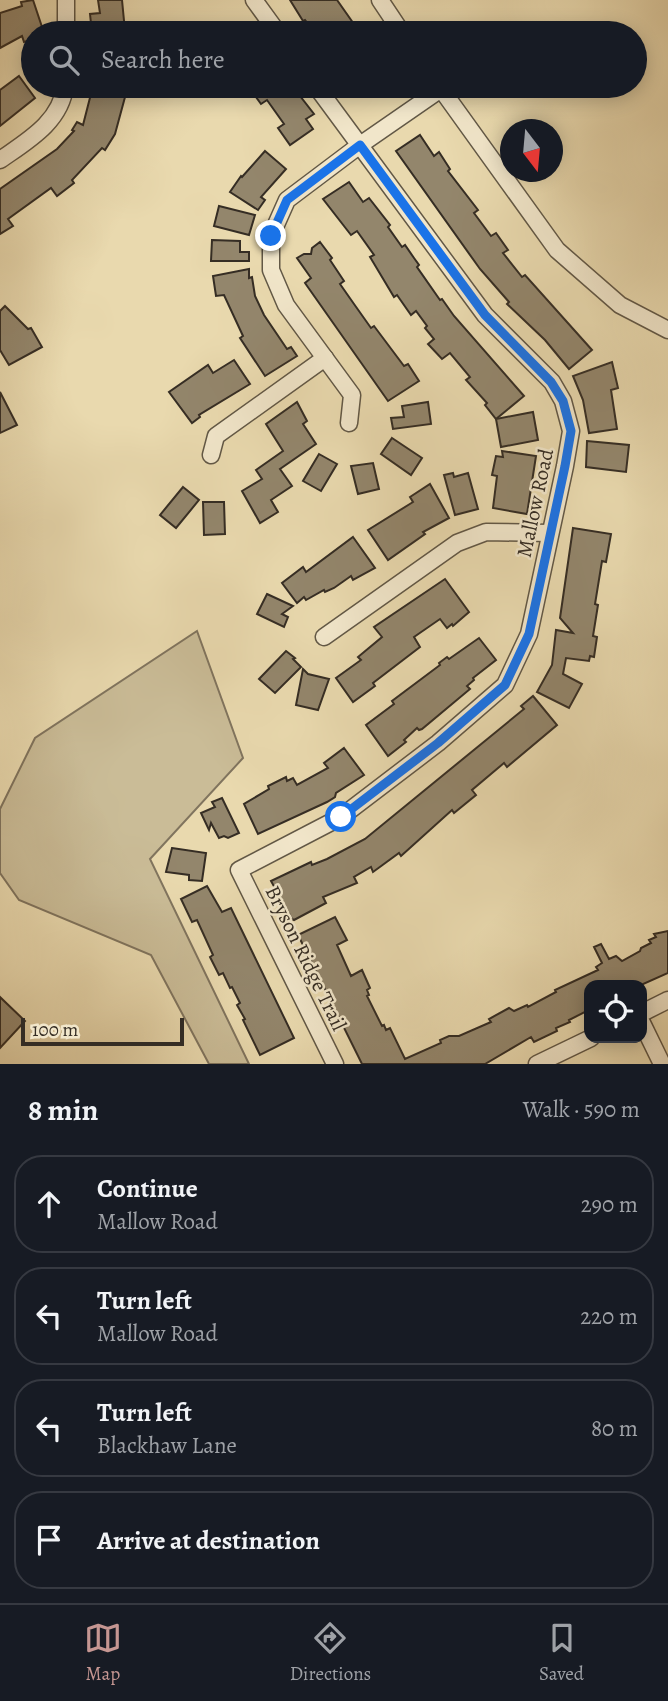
<!DOCTYPE html>
<html lang="en">
<head>
<meta charset="utf-8">
<style>
  :root { --surface:#171b24; --page:#242831; --text:#f1f3f6; --muted:#9ea1a6; --line:#363941; --accent:#c59692 }
  body { margin:0; font-family:Alegreya,serif; background:var(--page); color:var(--text) }
  .controls { position:absolute; right:21px; bottom:21px; display:grid; overflow:hidden; border-radius:14px; box-shadow:0 4px 18px #0003 }
  .controls button { width:63px; height:63px; display:grid; place-items:center; padding:0; border:0; border-bottom:2px solid var(--line); background:var(--surface); color:var(--text); font:35px sans-serif }
  .compass { position:absolute; left:500px; top:119px; width:63px; height:63px; border-radius:50%; background:var(--surface); box-shadow:0 4px 18px #0003; rotate:164deg }
  .scale { position:absolute; left:21px; bottom:18px; width:163px; box-sizing:border-box; padding-left:7px; border:4px solid #352d24; border-top:0; font-size:19px; line-height:24px; white-space:nowrap; color:#352d24; -webkit-text-stroke:5px #f1e6ca; paint-order:stroke }
  .stop { position:absolute; width:21px; height:21px; margin:-16px; border:5px solid #1a73e8; border-radius:50%; background:#fff }
  .stop.end { background:#1a73e8; border-color:#fff; box-shadow:0 2px 7px #0008 }
  .list { margin:0; padding:0; list-style:none }
  h2 { display:flex; justify-content:space-between; align-items:center; height:91px; margin:0; padding:0 28px; font-size:30px }
  h2 small { font-size:23px; font-weight:400; color:var(--muted) }
  .list li { display:grid; grid-template-columns:46px 1fr auto; gap:21px; align-items:center; box-sizing:border-box; height:98px; margin:0 14px 14px; padding:0 14px; border:2px solid var(--line); border-radius:28px }
  .list b { display:block; font-size:26px; white-space:nowrap }
  .list p { margin:0; font-size:23px; white-space:nowrap; color:var(--muted) }
  .list em { font-size:23px; font-style:normal; color:var(--muted) }
  .icon { flex:none; width:38px; height:38px; fill:none; stroke:currentColor; stroke-width:2; stroke-linecap:round; stroke-linejoin:round }
  .map { position:relative; flex:none; width:668px; height:1064px; overflow:hidden }
  .search { position:absolute; background:var(--surface); box-shadow:0 4px 18px #0003; left:21px; right:21px; top:21px; height:77px; display:flex; align-items:center; gap:18px; box-sizing:border-box; padding:0 24px; border-radius:38px; color:var(--muted); font-size:26px }
  .sheet { height:539px; background:var(--surface) }
  nav { display:flex; justify-content:space-around; align-items:center; box-sizing:border-box; height:98px; border-top:2px solid var(--line); background:var(--surface); font-size:19px; color:var(--muted) }
  nav a { display:grid; justify-items:center; gap:4px }
  nav .on { color:var(--accent) }
  .map>svg:first-child { display:block }
  .green { fill:#cabc97; stroke:#80745e; stroke-width:2 }
  .building { fill:#93866c; stroke:#352d24; stroke-width:2 }
  .lines { fill:none; stroke-linecap:round; stroke-linejoin:round }
  .minor-casing { stroke:#625846; stroke-width:19 }
  .minor { stroke:#f1e6ca; stroke-width:16 }
  .route { stroke:#1a73e8; stroke-width:9 }
  .labels { text-anchor:middle; stroke-width:5; stroke-linejoin:round; paint-order:stroke }
  .street-label { font-size:21px; fill:#352d24; stroke:#f1e6ca }
</style>
</head>
<body>
<div class="map">
<svg width="668" height="1064" viewBox="0 0 668 1064">
  <rect width="100%" height="100%" fill="#e9d9ae"/>
  <filter id="stains"><feTurbulence type="fractalNoise" baseFrequency=".00286" numOctaves="4"/><feColorMatrix values="0 0 0 0 .2 0 0 0 0 .09 0 0 0 0 .02 0 0 0 .5 -.17"/></filter>
  <radialGradient id="worn" r=".72"><stop offset=".6" stop-color="#630" stop-opacity="0"/><stop offset="1" stop-color="#630" stop-opacity=".3"/></radialGradient>
  <!-- green -->
  <path class="green" d="M197,631L243,758L150,859L249,1064H209L151,955L19,900L0,873V809L35,738Z"/>
  <!-- building -->
  <g class="building">
    <path d="M33,0L44,33H33V39L24,42L22,36L0,48V13L22,6L21,2Z"/>
    <path d="M98,0H122L125,31L92,33L90,14L100,13Z"/>
    <path d="M290,0H337L356,27L348,33H315L305,20L303,21Z"/>
    <path d="M19,76L35,98L0,126V90Z"/>
    <path d="M93,86H128L115,134L105,150L102,148L72,180L74,183L57,196L51,188L8,219L13,226L0,234V189L57,149L74,131L72,130L77,122L83,125Z"/>
    <path d="M248,86H287L289,89L293,87L314,114L306,119L313,129L290,145L278,128L284,124L267,100L261,104Z"/>
    <path d="M420,135L434,156L439,152L450,169L448,171L478,210L474,213L491,236L496,233L508,250L503,253L522,277L525,275L592,350L569,369L545,340L507,304L509,302L480,269L396,151Z"/>
    <path d="M265,151L286,169L261,197L265,200L258,210L230,192L241,176L242,177Z"/>
    <path d="M349,182L363,202L369,198L390,225L388,227L402,247L405,245L414,258L419,265L417,267L440,300L442,299L454,316L524,396L496,419L485,405L487,403L466,380L470,377L450,353L442,359L428,344L434,339L425,328L427,326L416,311L411,315L397,295L394,297L370,257L374,255L357,231L351,235L323,199Z"/>
    <path d="M219,206L255,215L249,235L214,226Z"/>
    <path d="M212,240L240,241V252H249V261H211Z"/>
    <path d="M320,242L332,258L330,260L344,281L340,284L354,304L371,328L374,326L404,366L408,364L419,381L388,401L305,283L311,278L297,258L304,254H311L312,248Z"/>
    <path d="M249,269V278L252,277L255,296L264,315L287,349L291,347L297,356L265,376L240,338L243,336L224,295L216,296L213,276Z"/>
    <path d="M5,306L28,329L31,328L42,347L9,365L0,350V311Z"/>
    <path d="M234,360L250,384L199,415L200,417L192,423L169,392L208,365L213,373Z"/>
    <path d="M612,362L618,388L611,390L617,429L589,433L583,400L573,376Z"/>
    <path d="M0,392L17,425L0,433Z"/>
    <path d="M297,402L307,421L303,424L316,444L280,469L292,486L271,500L278,512L260,523L242,491L262,479L256,470L283,451L266,424Z"/>
    <path d="M428,402L431,424L393,429L391,418L404,417L402,406Z"/>
    <path d="M533,412L538,440L501,447L496,419Z"/>
    <path d="M392,438L422,458L411,475L381,454Z"/>
    <path d="M587,441L629,445L626,472L586,467Z"/>
    <path d="M502,451L536,456L527,514L493,508L497,476L492,475L496,456L503,457Z"/>
    <path d="M319,454L337,464L321,491L303,481Z"/>
    <path d="M373,463L379,489L358,494L351,466Z"/>
    <path d="M453,473L454,477L468,473L478,509L455,515L444,475Z"/>
    <path d="M430,484L449,518L423,532L425,534L388,560L368,530L413,502L410,497Z"/>
    <path d="M183,487L199,500L176,528L160,515Z"/>
    <path d="M203,502H224L225,534L204,535Z"/>
    <path d="M573,528L611,534L606,562L602,561L595,604L598,605L593,636L597,637L594,657L590,656L589,661L566,658L563,674L582,684L569,708L537,692L552,665L556,630L573,633L560,618Z"/>
    <path d="M353,537L375,568L353,580L351,576L334,588L325,592L324,590L306,600L304,597L297,603L282,583L303,567L306,572Z"/>
    <path d="M445,579L469,612L453,626L452,624L447,628L440,619L414,637L420,647L373,683L375,686L353,702L336,678L361,660L358,657L382,637L374,627Z"/>
    <path d="M267,594L293,606L282,614L288,617L284,627L257,614Z"/>
    <path d="M479,638L496,660L473,678L474,680L467,686L470,689L422,729L419,730L417,728L404,740L406,742L388,756L366,725L394,704L392,701L440,665L439,663L447,657L449,659Z"/>
    <path d="M286,651L295,658L293,659L301,667L275,693L259,679Z"/>
    <path d="M303,669L308,674L329,679L318,710L296,705Z"/>
    <path d="M533,696L557,725L507,767L504,763L472,790L476,795L454,813L452,810L401,856L399,853L373,872L371,867L354,877L357,883L323,897L326,903L294,920L292,919L271,881L311,862L312,865L327,859L365,839L524,709L521,706Z"/>
    <path d="M344,748L364,775L336,793L335,797L327,802L258,834L244,804L269,789L268,786L286,777L287,781L293,778L297,785L328,768L324,763Z"/>
    <path d="M222,798L239,833L228,838L224,836L219,838L211,823L209,830L201,813L215,807L212,802Z"/>
    <path d="M172,848L206,853L202,881L189,880V875L166,872Z"/>
    <path d="M207,886L222,912L231,908L294,1038L260,1055L243,1020L245,1019L237,1005L240,1003L232,987L230,988L223,973L219,975L210,957L213,955L197,920L192,922L181,899Z"/>
    <path d="M335,917L347,940L337,945L351,976L362,970L370,988L367,990L369,995L367,996L382,1026L384,1025L386,1030L390,1028L405,1059L441,1043L440,1040L449,1036H459L491,1022L489,1019L509,1008L514,1011L527,1005L528,1007L556,992L555,990L598,970L596,967L602,963L594,947L601,944L609,959L616,956L622,961L640,951L641,948L651,943L649,940L656,937L654,934L668,931V973L641,985H589V1010L569,1020L570,1022L556,1028L557,1031L534,1042L531,1037L485,1064H362L298,935Z"/>
    <path d="M0,997L25,1021L0,1048Z"/>
  </g>
  <g class="lines">
    <!-- minor casing -->
    <g class="minor-casing">
      <g id="minor">
        <path d="M66,0V33"/>
        <path d="M254,0L278,33"/>
        <path d="M380,0L402,33"/>
        <path d="M316,86L485,315L552,382L563,401L571,431L565,466L529,634L505,685L438,743L341,817L239,870L335,1064"/>
        <path d="M439,86L557,250L620,305L668,330"/>
        <path d="M0,160C27,141 61,122 65,86"/>
        <path d="M349,423L352,395L286,305L271,270V236L287,200L360,145L441,89"/>
        <path d="M211,455L216,436L325,358"/>
        <path d="M324,637L457,543L486,532L550,533"/>
        <path d="M642,1013L668,1000"/>
        <path d="M642,1023L662,1064"/>
        <path d="M537,1064L591,1038"/>
      </g>
    </g>
    <!-- minor -->
    <use href="#minor" class="minor"/>
  </g>
  <g class="lines">
    <!-- route -->
    <path class="route" d="M271,236L287,200L360,145L485,315L551,382L563,401L571,431L565,466L529,634L505,685L438,743L341,817"/>
  </g>
  <g class="labels">
    <!-- street labels -->
    <g class="street-label">
      <text transform="translate(535 503) rotate(-78)" y="7">Mallow Road</text>
      <text transform="translate(306 958) rotate(64)" y="7">Bryson Ridge Trail</text>
    </g>
  </g>
  <rect width="100%" height="100%" filter="url(#stains)"/>
  <rect width="100%" height="100%" fill="url(#worn)"/>
</svg>
<div class="controls">
<button><svg class="icon" aria-label="locate" viewBox="0 0 24 24"><circle cx="12" cy="12" r="6"/><path d="M12 2v4M12 18v4M2 12h4M18 12h4"/></svg></button>
</div>
<svg class="compass" viewBox="-18 -18 36 36"><path d="M0-13l5 13h-10z" fill="#e53935"/><path d="M0 13l5-13h-10z" fill="#9ea1a6"/></svg>
<div class="scale">100 m</div>
<div class="stop" style="left:341px;top:817px"></div>
<div class="stop end" style="left:271px;top:236px"></div>
<div class="search"><svg class="icon" aria-label="search" viewBox="0 0 24 24"><circle cx="10" cy="10" r="6"/><path d="M15 15l6 6"/></svg>Search here</div>
</div>
<section class="sheet">
<h2>8 min<small>Walk · 590 m</small></h2>
<ul class="list">
<li><svg class="icon" aria-label="ahead" viewBox="0 0 24 24"><path d="M12 20V5M6 11l6-6 6 6"/></svg><div><b>Continue</b><p>Mallow Road</p></div><em>290 m</em></li>
<li><svg class="icon" aria-label="left" viewBox="0 0 24 24"><path d="M17 20v-9H6M10 6l-5 5 5 5"/></svg><div><b>Turn left</b><p>Mallow Road</p></div><em>220 m</em></li>
<li><svg class="icon" aria-label="left" viewBox="0 0 24 24"><path d="M17 20v-9H6M10 6l-5 5 5 5"/></svg><div><b>Turn left</b><p>Blackhaw Lane</p></div><em>80 m</em></li>
<li><svg class="icon" aria-label="arrive" viewBox="0 0 24 24"><path d="M6 21V4h12l-3 4 3 4H6"/></svg><div><b>Arrive at destination</b></div></li>
</ul>
</section>
<nav>
<a class="on"><svg class="icon" aria-label="map" viewBox="0 0 24 24"><path d="M3 6l6-2 6 2 6-2v14l-6 2-6-2-6 2zM9 4v14M15 6v14"/></svg>Map</a>
<a><svg class="icon" aria-label="directions" viewBox="0 0 24 24"><path d="M12 3l9 9-9 9-9-9zM9 14v-3h6M13 9l2 2-2 2"/></svg>Directions</a>
<a><svg class="icon" aria-label="saved" viewBox="0 0 24 24"><path d="M7 4h10v16l-5-4-5 4z"/></svg>Saved</a>
</nav>
</body>
</html>
